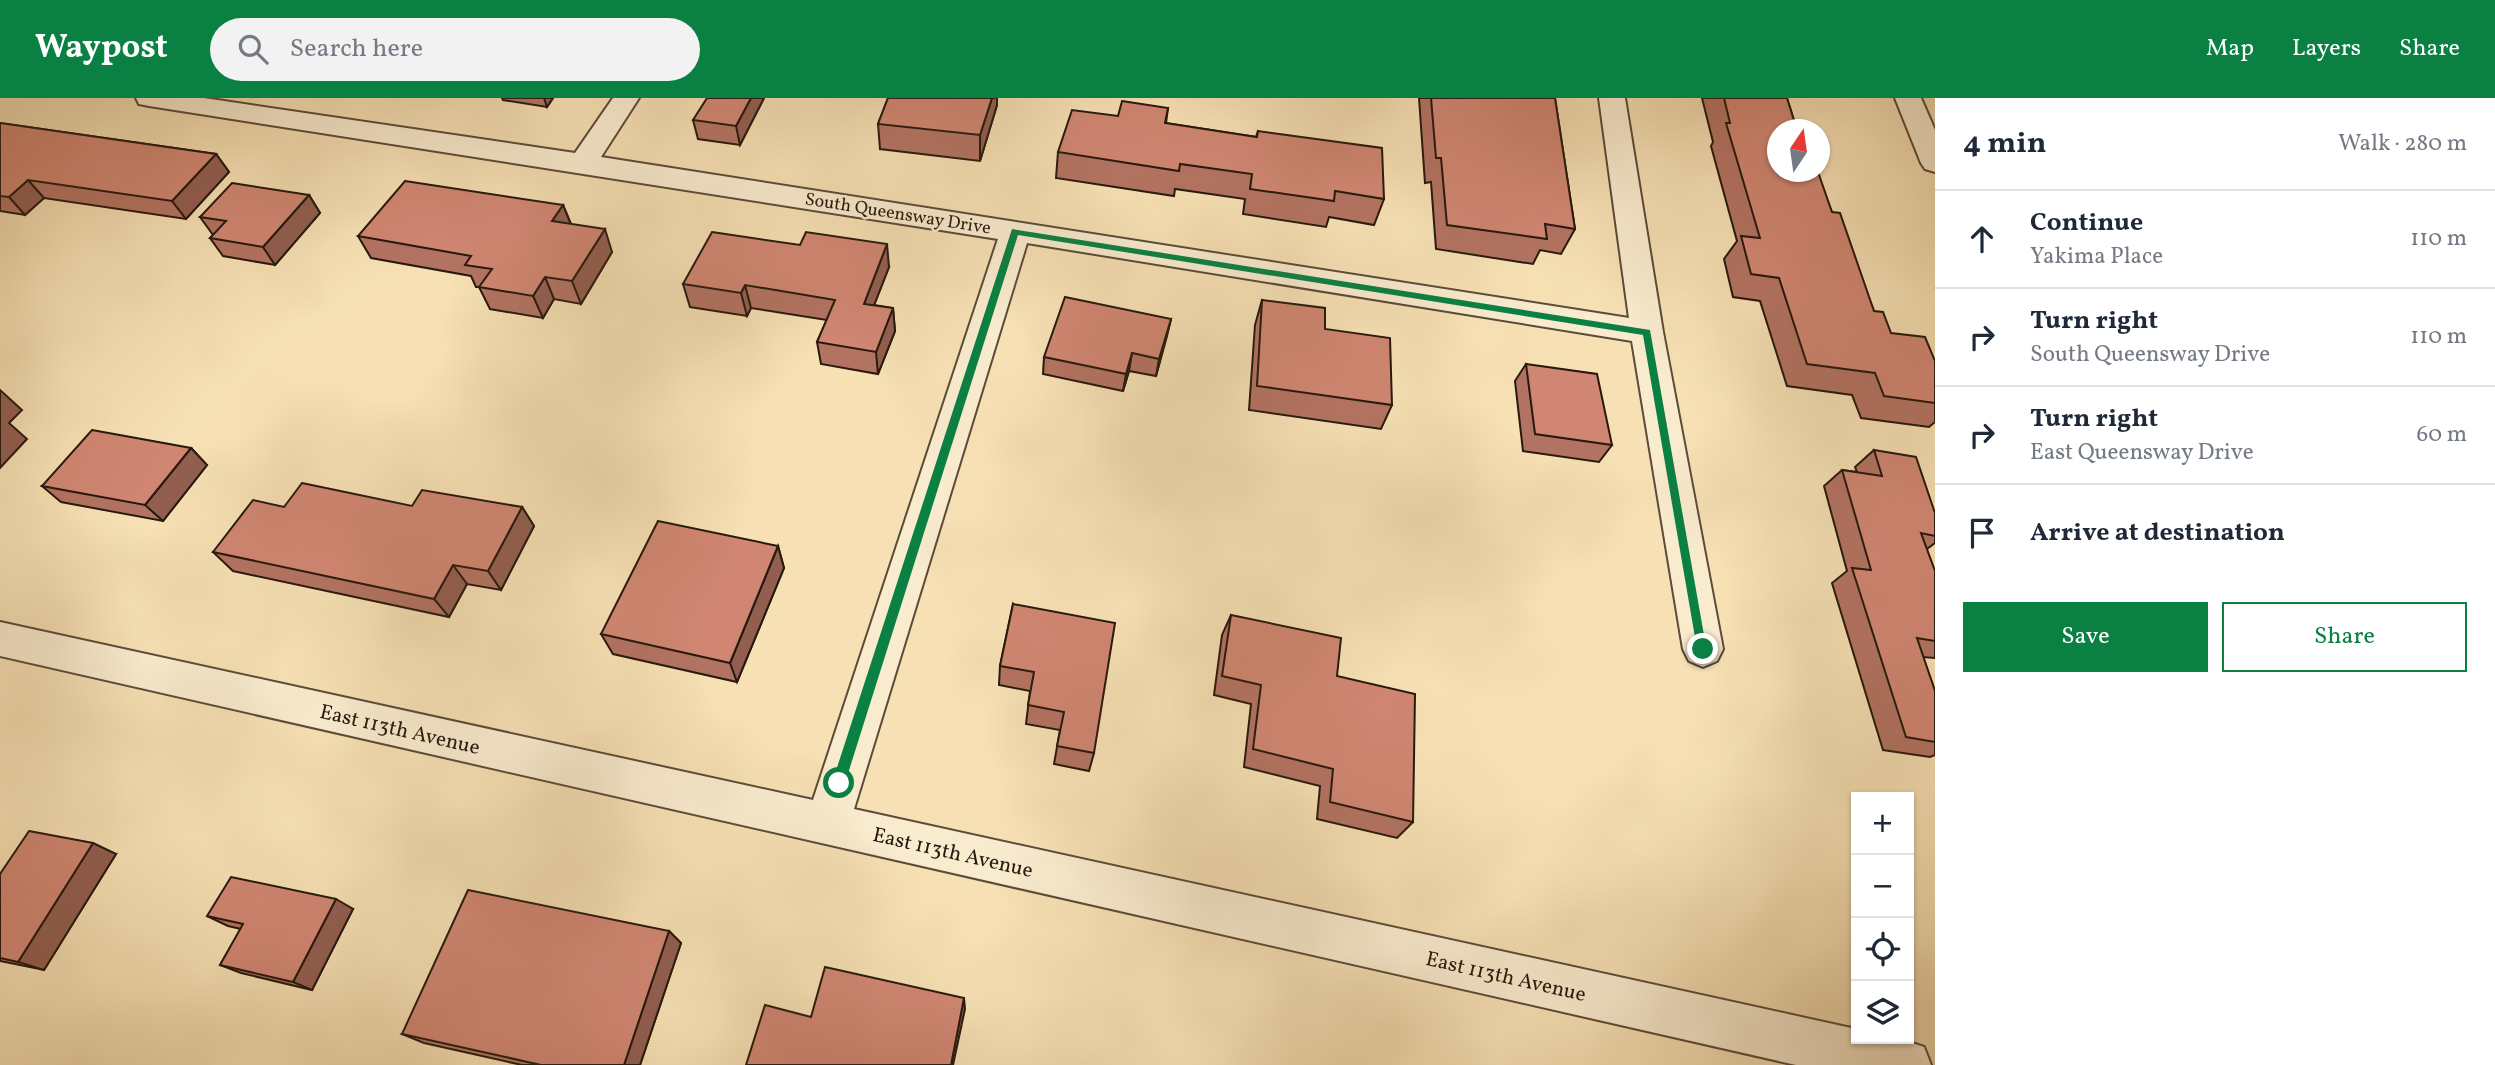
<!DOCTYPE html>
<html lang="en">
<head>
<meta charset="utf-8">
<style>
  :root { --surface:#fff; --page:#f2f2f3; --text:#1f2937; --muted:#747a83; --line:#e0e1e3; --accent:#0b8043 }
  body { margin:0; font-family:Vollkorn,serif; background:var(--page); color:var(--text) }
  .controls { position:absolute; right:21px; bottom:21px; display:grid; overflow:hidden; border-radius:0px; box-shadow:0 2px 5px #0004 }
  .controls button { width:63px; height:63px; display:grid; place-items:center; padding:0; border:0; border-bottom:2px solid var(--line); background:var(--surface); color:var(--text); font:35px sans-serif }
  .compass { position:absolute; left:1767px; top:21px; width:63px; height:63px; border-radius:50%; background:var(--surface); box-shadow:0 2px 5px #0004; rotate:13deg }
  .stop { position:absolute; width:21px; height:21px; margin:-16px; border:5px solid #0b8043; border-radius:50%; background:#fff }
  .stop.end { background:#0b8043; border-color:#fff; box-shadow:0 2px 7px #0008 }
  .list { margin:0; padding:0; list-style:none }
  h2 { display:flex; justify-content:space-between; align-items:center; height:91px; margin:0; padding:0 28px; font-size:30px }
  h2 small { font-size:23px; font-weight:400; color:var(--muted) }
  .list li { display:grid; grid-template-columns:46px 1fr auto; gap:21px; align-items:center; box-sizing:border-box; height:98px; padding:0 28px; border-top:2px solid var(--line) }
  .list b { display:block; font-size:26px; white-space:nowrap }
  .list p { margin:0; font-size:23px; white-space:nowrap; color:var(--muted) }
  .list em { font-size:23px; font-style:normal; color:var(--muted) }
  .actions { display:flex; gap:14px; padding:21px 28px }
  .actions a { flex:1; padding:16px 0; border:2px solid var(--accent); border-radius:0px; text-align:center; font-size:24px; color:var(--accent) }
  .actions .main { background:var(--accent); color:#fff }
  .icon { flex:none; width:38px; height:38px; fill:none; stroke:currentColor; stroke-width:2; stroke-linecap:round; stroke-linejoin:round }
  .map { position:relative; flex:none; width:1935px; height:967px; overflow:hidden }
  header { display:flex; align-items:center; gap:42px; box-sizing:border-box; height:98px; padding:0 35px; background:var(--accent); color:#fff }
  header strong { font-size:33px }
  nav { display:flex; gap:38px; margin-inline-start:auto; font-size:24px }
  .search { width:490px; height:63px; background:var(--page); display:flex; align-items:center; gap:18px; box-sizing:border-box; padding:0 24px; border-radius:38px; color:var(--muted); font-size:26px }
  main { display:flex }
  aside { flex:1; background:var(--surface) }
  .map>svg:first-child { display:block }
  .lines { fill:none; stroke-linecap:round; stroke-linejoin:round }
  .minor-casing { stroke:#5b4b38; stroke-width:4 }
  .minor { fill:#f9ebce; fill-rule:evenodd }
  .wall { fill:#b37362; stroke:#27190e; stroke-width:2 }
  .shaded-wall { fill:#925e50; stroke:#27190e; stroke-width:2 }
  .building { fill:#d08672; stroke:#27190e; stroke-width:2 }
  .route { fill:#0b8043 }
  .labels { text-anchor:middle; stroke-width:5; stroke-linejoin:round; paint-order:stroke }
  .far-street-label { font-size:18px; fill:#27190e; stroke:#f9ebce }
  .street-label { font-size:21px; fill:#27190e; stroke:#f9ebce }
</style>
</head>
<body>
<header>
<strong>Waypost</strong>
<div class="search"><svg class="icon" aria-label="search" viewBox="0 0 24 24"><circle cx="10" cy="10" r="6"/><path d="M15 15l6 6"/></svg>Search here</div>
<nav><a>Map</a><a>Layers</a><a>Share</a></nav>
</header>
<main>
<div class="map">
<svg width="1935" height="967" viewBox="0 0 1935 967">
  <rect width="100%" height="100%" fill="#f6e0b4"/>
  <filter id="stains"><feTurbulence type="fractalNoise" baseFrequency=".00286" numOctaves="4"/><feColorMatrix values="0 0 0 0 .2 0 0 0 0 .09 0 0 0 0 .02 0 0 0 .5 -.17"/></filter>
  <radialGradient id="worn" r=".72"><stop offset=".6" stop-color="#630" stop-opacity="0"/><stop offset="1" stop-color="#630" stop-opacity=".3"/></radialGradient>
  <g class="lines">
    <!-- minor casing -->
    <g class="minor-casing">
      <g id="minor">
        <path d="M136,0H204L575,55L613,0H639L601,59L1629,220L1599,0H1625L1663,234L1723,551L1717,563L1703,569L1689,563L1683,551L1632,243L1027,145L854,711L1856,931V941H1900L1924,949L1931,967H1796L0,558V524L813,702L998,141L149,8L139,6Z"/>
        <path d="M1895,0H1921L1935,32V74L1925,71L1921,65Z"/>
      </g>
    </g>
    <!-- minor -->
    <use href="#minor" class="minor"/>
  </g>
  <!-- wall -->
  <g class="wall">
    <path d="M502,0H553L547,9L503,2Z"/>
    <path d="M764,0L740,47L698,41L693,22Z"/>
    <path d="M888,0H997V7L980,63L880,51L878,26Z"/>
    <path d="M1419,0H1555L1575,131L1561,156L1540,152L1533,166L1436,151L1431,84L1425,85Z"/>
    <path d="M1702,0H1787L1797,32L1874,213L1891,235L1935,263V324L1929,329L1861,320L1852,297L1787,288L1760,203L1733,199L1724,161L1737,143L1711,48L1713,44Z"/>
    <path d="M1168,10L1166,25L1256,39L1258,33L1384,101L1374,127L1329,119L1326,129L1243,116L1245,101L1175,91L1174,98L1056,80L1058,54L1118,18Z"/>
    <path d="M0,25L216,56L229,74L186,121L44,100L25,117L0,113Z"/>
    <path d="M309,97L320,115L275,167L223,158L210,140L213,137L200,119Z"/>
    <path d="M563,107L571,126L612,154L581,206L554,201L543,220L490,211L479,189H476L471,178L371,160L358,138Z"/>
    <path d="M889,169L874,207L893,210L895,233L878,276L821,266L817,244L827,222L751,210L747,218L690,209L683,186Z"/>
    <path d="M1262,202L1325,231L1392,307L1381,331L1249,312L1255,227Z"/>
    <path d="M1171,221L1156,278L1129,273L1123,293L1043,276L1044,259Z"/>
    <path d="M1526,266L1612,347L1599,364L1523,353L1515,283Z"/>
    <path d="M191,350L207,367L163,423L61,404L42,388Z"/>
    <path d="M1874,352L1935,415V445L1927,451L1935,543V560L1923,559L1935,593V657L1930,659L1883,652L1832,485L1847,473L1824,388L1842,372L1857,374L1855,369Z"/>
    <path d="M412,408L522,409L534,428L501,492L467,486L449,519L233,473L213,454L284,409Z"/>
    <path d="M778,448L784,470L737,584L613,556L601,536Z"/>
    <path d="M1013,506L1094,655L1089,673L1054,666L1060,632L1026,626L1030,593L999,587L1000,568Z"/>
    <path d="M1231,517L1337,578L1413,724L1397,740L1317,721L1320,688L1244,669L1251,606L1214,597L1222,537Z"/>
    <path d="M116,756L44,872L0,863V776Z"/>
    <path d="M353,811L312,892L241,875L220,867L241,831L228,828L207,818Z"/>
    <path d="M669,833L681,845L640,967H522L424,945L402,936Z"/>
  </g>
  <!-- shaded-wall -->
  <g class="shaded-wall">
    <path d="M544,0H553L547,9Z"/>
    <path d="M751,0H764L740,47L736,28Z"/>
    <path d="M992,0H997V7L980,63V37Z"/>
    <path d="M216,56L229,74L186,121L172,103Z"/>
    <path d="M28,82L44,100L25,117L9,99Z"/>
    <path d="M309,97L320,115L275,167L263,149Z"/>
    <path d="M563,107L572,129L552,123Z"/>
    <path d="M605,131L612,154L581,206L572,183Z"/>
    <path d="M887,146L889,169L866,228L864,206Z"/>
    <path d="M545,179L554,201L543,220L533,198Z"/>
    <path d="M745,187L751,210L747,218L741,195Z"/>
    <path d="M893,210L895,233L878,276L876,254Z"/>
    <path d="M1171,221L1167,238L1156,278L1159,261Z"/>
    <path d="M1132,255L1129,273L1123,293L1126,276Z"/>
    <path d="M0,292L22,312L9,325L27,341L0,370Z"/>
    <path d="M191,350L207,367L163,423L145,407Z"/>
    <path d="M522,409L534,428L501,492L488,473Z"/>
    <path d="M778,448L784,470L737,584L730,565Z"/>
    <path d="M453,467L467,486L449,519L434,501Z"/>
    <path d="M93,745L116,756L44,872L18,864Z"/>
    <path d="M336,801L353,811L312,892L293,884Z"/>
    <path d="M669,833L681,845L640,967H624Z"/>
    <path d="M964,900L965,911L953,967H951Z"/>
  </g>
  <!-- building -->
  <g class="building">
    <path d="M707,0H751L736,28L693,22Z"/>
    <path d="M888,0H992L980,37L878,26Z"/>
    <path d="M1431,0H1555L1575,131L1545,126L1547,141L1447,127L1441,60H1436Z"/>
    <path d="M1724,0H1787L1797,32H1777V74H1818L1832,114L1840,115L1874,213L1883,214L1891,235L1925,239L1935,263V305L1884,298L1875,275L1807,266L1779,180L1751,176L1741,138L1760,140L1726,25H1730Z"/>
    <path d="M1122,3L1168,10L1165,25L1257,39L1258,33L1382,50L1384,101L1335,93L1334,103L1250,91L1252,76L1180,66L1179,73L1058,54L1072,12L1118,18Z"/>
    <path d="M0,25L216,56L172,103L28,82L9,99L0,98Z"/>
    <path d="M405,83L563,107L552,123L605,131L572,183L545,179L533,198L479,189L492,171L465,167L471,158L358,138Z"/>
    <path d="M232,85L309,97L263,149L210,140L226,123L200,119Z"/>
    <path d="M712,134L800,147L806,134L887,146L864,206L893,210L876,254L817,244L835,202L745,187L741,195L683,186Z"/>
    <path d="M1065,199L1171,221L1159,261L1132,255L1126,276L1044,259Z"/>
    <path d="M1262,202L1325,210V231L1390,240L1392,307L1257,288Z"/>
    <path d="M1526,266L1597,276L1612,347L1535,336Z"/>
    <path d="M92,332L191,350L145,407L42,388Z"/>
    <path d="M1874,352L1916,359L1935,415V438L1921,435L1935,473V543L1917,540L1935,593V644L1906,639L1852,470L1871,472L1842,372L1882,378Z"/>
    <path d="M302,385L412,408L422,392L522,409L488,473L453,467L434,501L213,454L253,402L284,409Z"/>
    <path d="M658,423L778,448L730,565L601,536Z"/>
    <path d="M1013,506L1115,525L1094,655L1057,648L1064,614L1028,607L1034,574L1000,568Z"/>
    <path d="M1231,517L1341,540L1337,578L1415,596L1413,724L1330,704L1333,671L1253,651L1261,587L1222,578Z"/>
    <path d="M29,733L93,745L18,864L0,860V776Z"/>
    <path d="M231,779L336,801L293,884L220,867L243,826L207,818Z"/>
    <path d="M468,792L669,833L624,967H541L402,936Z"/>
    <path d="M825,869L964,900L951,967H746L765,907L811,919Z"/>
  </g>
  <!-- route -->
  <path class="route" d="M1012,131L1650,232L1707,554H1699L1697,551L1643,237L1018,137L845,685L839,691L834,689L832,685Z"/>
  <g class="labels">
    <!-- far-street labels -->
    <g class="far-street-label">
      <text transform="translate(898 115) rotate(9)" y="6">South Queensway Drive</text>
    </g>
    <!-- street labels -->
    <g class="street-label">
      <text transform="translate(400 631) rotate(13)" y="7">East 113th Avenue</text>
      <text transform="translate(953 754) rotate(13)" y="7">East 113th Avenue</text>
      <text transform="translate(1506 878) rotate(13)" y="7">East 113th Avenue</text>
    </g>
  </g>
  <rect width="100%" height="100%" filter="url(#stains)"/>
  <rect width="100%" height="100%" fill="url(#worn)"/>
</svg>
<div class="controls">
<button>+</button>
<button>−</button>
<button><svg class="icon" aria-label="locate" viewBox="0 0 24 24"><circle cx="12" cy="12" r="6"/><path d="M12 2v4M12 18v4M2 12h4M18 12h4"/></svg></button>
<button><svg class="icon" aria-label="layers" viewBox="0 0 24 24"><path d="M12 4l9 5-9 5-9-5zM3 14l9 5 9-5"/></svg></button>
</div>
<svg class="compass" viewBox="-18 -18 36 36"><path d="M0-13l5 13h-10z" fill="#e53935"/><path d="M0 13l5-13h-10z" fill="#747a83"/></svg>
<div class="stop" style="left:839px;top:685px"></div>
<div class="stop end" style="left:1703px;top:551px"></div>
</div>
<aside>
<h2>4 min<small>Walk · 280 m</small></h2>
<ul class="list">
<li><svg class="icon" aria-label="ahead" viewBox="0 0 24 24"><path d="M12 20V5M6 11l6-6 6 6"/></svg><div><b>Continue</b><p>Yakima Place</p></div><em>110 m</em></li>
<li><svg class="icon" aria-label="right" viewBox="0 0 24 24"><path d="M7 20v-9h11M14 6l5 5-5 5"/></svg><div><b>Turn right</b><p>South Queensway Drive</p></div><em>110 m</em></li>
<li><svg class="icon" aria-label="right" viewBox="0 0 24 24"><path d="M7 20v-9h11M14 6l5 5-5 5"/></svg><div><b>Turn right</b><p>East Queensway Drive</p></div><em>60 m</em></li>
<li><svg class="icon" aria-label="arrive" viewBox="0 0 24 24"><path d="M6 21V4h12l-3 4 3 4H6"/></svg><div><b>Arrive at destination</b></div></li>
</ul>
<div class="actions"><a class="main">Save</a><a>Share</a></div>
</aside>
</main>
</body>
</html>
